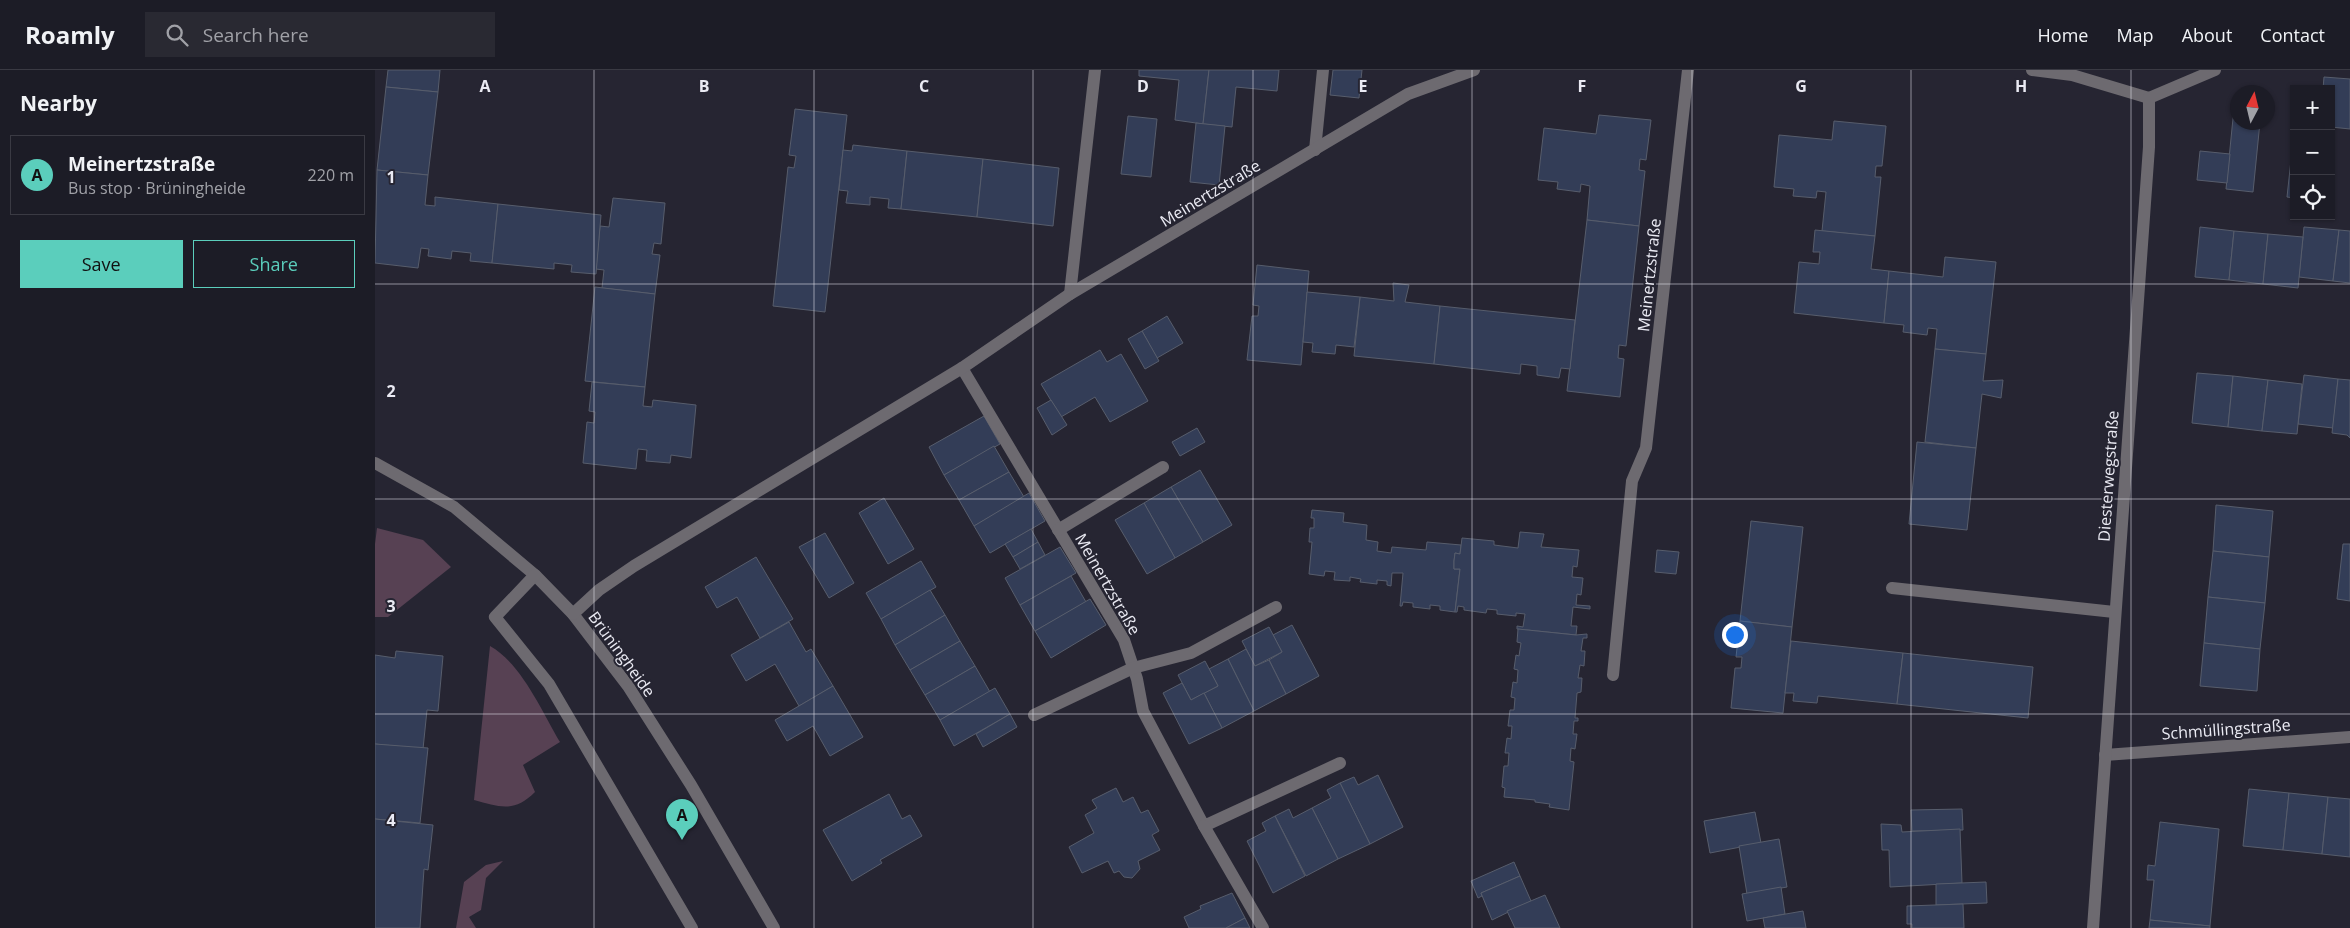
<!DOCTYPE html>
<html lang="en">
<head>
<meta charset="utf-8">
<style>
  :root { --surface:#1c1c26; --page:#292932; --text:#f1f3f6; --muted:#a0a1a7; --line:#3a3a43; --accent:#5bcebc }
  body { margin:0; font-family:"Open Sans",sans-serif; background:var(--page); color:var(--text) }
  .controls { position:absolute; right:15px; top:15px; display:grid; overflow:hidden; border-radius:0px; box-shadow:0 1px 4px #0004 }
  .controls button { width:45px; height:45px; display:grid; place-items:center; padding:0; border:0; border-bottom:1px solid var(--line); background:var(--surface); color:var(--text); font:25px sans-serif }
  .compass { position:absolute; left:1855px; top:15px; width:45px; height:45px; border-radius:50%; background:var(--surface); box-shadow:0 1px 4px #0004; rotate:7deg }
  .you { position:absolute; left:1359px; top:564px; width:18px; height:18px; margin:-12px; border:4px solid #fff; border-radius:50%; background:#1a73e8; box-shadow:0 0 0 8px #1a73e833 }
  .badge { display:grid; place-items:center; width:32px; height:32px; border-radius:50%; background:var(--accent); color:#111; font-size:16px; font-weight:700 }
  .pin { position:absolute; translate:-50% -41px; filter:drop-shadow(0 1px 2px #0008) }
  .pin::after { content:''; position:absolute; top:26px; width:18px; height:15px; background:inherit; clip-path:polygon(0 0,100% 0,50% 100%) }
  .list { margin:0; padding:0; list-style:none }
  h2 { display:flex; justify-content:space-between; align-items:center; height:65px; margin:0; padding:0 20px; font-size:21px }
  h2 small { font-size:16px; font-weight:400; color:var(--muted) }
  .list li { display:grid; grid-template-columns:32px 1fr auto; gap:15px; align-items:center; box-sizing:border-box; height:80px; margin:0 10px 10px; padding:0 10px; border:1px solid var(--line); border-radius:0px }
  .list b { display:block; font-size:19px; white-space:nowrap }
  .list p { margin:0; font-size:16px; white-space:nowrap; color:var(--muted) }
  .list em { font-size:16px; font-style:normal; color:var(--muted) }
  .actions { display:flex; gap:10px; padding:15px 20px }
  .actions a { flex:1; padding:11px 0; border:1px solid var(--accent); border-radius:0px; text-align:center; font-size:18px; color:var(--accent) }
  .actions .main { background:var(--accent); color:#111 }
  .icon { flex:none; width:28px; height:28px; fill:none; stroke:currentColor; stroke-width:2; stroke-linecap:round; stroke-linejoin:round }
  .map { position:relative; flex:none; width:1975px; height:858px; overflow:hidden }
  header { display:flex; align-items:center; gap:30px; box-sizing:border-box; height:70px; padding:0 25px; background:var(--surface); border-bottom:1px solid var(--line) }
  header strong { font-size:24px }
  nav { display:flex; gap:28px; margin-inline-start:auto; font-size:18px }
  .search { width:350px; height:45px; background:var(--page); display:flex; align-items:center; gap:12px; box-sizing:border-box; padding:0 18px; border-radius:0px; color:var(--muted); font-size:19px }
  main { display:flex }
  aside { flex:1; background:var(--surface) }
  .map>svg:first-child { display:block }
  .green { fill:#574153 }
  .building { fill:#333d57; stroke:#575d6c }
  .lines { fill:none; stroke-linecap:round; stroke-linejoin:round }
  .minor { stroke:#6d6a70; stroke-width:12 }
  .grid { fill:none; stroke:#eaeaf3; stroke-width:1; stroke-opacity:0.55 }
  .labels { text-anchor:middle; stroke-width:4; stroke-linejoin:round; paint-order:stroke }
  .street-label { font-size:16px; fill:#eaeaf3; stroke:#262532 }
  .grid-label { font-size:16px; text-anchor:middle; font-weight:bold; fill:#eaeaf3; stroke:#262532; stroke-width:4; stroke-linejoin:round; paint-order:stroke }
</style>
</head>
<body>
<header>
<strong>Roamly</strong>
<div class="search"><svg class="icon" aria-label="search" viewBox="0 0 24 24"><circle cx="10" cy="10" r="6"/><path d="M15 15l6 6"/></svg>Search here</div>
<nav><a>Home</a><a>Map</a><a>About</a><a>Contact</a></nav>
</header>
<main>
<aside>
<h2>Nearby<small></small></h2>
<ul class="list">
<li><span class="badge">A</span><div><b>Meinertzstraße</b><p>Bus stop · Brüningheide</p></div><em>220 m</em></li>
</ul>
<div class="actions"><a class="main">Save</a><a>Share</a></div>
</aside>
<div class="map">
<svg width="1975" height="858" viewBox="0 0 1975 858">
  <rect width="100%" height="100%" fill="#262532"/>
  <!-- green -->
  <g class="green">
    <path d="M2,458L48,470L76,497L13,547H0V474Z"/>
    <path d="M115,576C147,594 167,642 185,672L148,695L160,722C139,743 125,737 99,730Z"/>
    <path d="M128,791L111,808L106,840L94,847L101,858H81L89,812L111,795Z"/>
  </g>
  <!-- building -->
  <g class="building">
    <path d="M13,0H65L63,22L11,17Z"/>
    <path d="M764,0H834L828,54L800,50L804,10L764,6Z"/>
    <path d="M834,0H904L902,21L861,17L857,57L828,54Z"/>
    <path d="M958,0H987L984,28L955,25Z"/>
    <path d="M1949,7L1975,9V59L1956,57V19H1948Z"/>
    <path d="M11,17L63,22L53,105L2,100Z"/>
    <path d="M1860,28H1862V52H1885L1878,122L1851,119Z"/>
    <path d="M420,39L472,45L450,242L398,236L413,97L419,98L421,86L414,85Z"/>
    <path d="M1224,45L1276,50L1271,90L1265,89L1264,100L1270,101L1264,156L1212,150L1215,116L1206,114L1205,122L1182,119L1183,112L1163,110L1169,58L1221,64Z"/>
    <path d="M753,46L782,49L776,107L746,104Z"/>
    <path d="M1459,51L1511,56L1507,96H1501L1500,107H1506L1500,166L1447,161L1451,122L1442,121L1441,128L1418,126L1419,119L1399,117L1404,65L1457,70Z"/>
    <path d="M821,53L850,56L844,115L815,112Z"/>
    <path d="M1919,62V128L1912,127Z"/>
    <path d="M478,75L532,81L526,139L513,138L514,129L495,127V135L471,133L473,121L464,120L468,80L477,81Z"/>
    <path d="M532,81L608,89L602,147L526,139Z"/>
    <path d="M1825,81L1855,84L1852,113L1822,110Z"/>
    <path d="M608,89L684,98L678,156L602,147Z"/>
    <path d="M2,100L53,105L50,135L60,136V127L123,134L117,193L95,191L96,183L77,181L76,189L53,186L54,179L46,178L43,198L0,193Z"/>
    <path d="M238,128L290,133L286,174L279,173L277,184L285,185L280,224L227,218L229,200L221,199L225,156L234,157Z"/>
    <path d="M123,134L226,145L221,204L196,202L197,195L179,193V199L117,193Z"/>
    <path d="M1212,150L1264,156L1251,276L1244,275L1243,288L1249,289L1245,327L1192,321Z"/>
    <path d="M1825,157L1859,161L1854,210L1820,207Z"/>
    <path d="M1929,157L1964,160L1958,211L1924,207Z"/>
    <path d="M1440,160L1500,166L1496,199L1514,201L1509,253L1419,243L1424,192L1444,194L1445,182H1438Z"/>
    <path d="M1964,160L1975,161V213L1958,211Z"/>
    <path d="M1859,161L1893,164L1888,214L1854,210Z"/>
    <path d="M1893,164L1928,167L1923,218L1888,214Z"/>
    <path d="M1570,187L1621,192L1611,284L1560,279L1562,259L1553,258L1552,265L1528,262L1529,255L1509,253L1514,201L1568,207Z"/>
    <path d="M882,195L934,201L926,295L872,290L877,246H883L884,236L878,235Z"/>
    <path d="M1018,213L1034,215L1030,232L1065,236L1059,294L979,286L985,227L1019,231Z"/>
    <path d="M220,217L280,224L270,317L210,311Z"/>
    <path d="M932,222L985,227L979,277L961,275L960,284L937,282L938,273L928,272Z"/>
    <path d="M1065,236L1200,250L1195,299L1186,298L1184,308L1162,305V296L1146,294L1145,304L1059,294Z"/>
    <path d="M792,246L808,273L782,288L767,261Z"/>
    <path d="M767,261L784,291L770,299L753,269Z"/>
    <path d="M1560,279L1611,284L1608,311L1628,310L1626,328L1607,324L1601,378L1550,372Z"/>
    <path d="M725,280L732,292L746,284L773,331L735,352L720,327L686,347L666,314Z"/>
    <path d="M1822,303L1858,306L1853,357L1817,353Z"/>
    <path d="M1929,305L1963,309L1958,358L1923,354Z"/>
    <path d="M1858,306L1893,310L1887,361L1853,357Z"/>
    <path d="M1963,309L1975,310V368L1972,365L1957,363Z"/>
    <path d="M1893,310L1927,314L1922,364L1887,361Z"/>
    <path d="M217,312L270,317L268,336L277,337L278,330L321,335L316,388L296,385L295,393L271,391L272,380L263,379L261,399L208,393L212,352L219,353L220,342L214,341Z"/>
    <path d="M676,330L692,355L677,365L662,338Z"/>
    <path d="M609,346L625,374L569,405L554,377Z"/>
    <path d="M822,358L830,372L805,386L797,372Z"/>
    <path d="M1542,372L1601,378L1592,460L1534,454Z"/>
    <path d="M619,376L634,402L584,430L569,405Z"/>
    <path d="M825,400L857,455L828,472L796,417Z"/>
    <path d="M634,402L649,427L599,456L584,430Z"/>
    <path d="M796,417L828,472L800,488L769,433Z"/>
    <path d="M654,423L670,451L615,483L599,456Z"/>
    <path d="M509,428L539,479L513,494L484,443Z"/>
    <path d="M769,433L800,488L772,504L740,450Z"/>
    <path d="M1841,435L1898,441L1894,487L1838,481Z"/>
    <path d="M937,440L969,443L968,452L992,455L991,470L1003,472L1002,481L1016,483L1017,477L1051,480L1052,472L1086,475L1085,484L1080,483L1079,491V499H1085L1080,542L1065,540V536L1055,535V539L1038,537V533L1028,532L1027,536H1025L1028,503H1017L1016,516L1012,515V511L1002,510V514L985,512L986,509L975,507V511L959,510L960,502L950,501L949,506L934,504L937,472H934L935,458H939V448H936Z"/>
    <path d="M1376,451L1428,457L1417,557L1365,551Z"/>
    <path d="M656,459L663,472L638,487L630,474Z"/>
    <path d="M1145,462L1169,464L1166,477L1204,480L1202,497L1198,496L1197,507L1208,508L1206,525L1202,524L1201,535L1215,536V539L1198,537L1196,556H1202L1201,565L1142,559V556L1148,557L1150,544L1141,543V546L1122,544V540L1112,539L1111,543L1089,540V537L1083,536L1082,542H1080L1085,499H1079V491L1080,483L1085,484L1087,468L1119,471V475L1143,478Z"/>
    <path d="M450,463L479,513L454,528L424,477Z"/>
    <path d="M663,472L670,485L645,499L638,487Z"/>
    <path d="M1968,474H1975V531L1962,529Z"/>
    <path d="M685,477L701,503L645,535L630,508Z"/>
    <path d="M1282,480L1304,482L1301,504L1280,502Z"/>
    <path d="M1838,481L1894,487L1890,533L1833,527Z"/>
    <path d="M381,487L418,549L385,568L362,527L342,538L330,517Z"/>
    <path d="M546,491L561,517L506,549L491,523Z"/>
    <path d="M696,506L711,532L660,561L645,535Z"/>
    <path d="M555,520L570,545L520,575L506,549Z"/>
    <path d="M1833,527L1890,533L1885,579L1829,573Z"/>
    <path d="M715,529L731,555L676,588L660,561Z"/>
    <path d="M570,545L585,571L535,600L520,575Z"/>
    <path d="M1365,551L1417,557L1408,643L1356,638L1360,598H1366L1367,587H1361Z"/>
    <path d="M414,552L431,582L436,579L458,616L424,636L400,594L371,611L356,585Z"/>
    <path d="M917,555L944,606L911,624L894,590L907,582L898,565Z"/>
    <path d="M894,557L907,582L880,596L867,571Z"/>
    <path d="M1143,559L1201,565L1212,564V568H1208L1206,581H1210L1209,596L1205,595L1203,608H1207L1206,622L1202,623L1200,648H1203V651H1199L1198,664H1202L1200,679L1196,678L1195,691L1199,692L1194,740L1174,737L1175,734L1160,732V730L1129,727L1130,718L1127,717L1129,696H1133L1134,683H1130L1132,668L1136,669L1137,656H1133L1135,640H1139L1140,628L1136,627L1138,612L1142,613L1143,600L1139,599L1141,585L1144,586L1146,573L1142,572Z"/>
    <path d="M585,571L600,596L550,625L535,600Z"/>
    <path d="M1416,571L1528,583L1522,634L1443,626L1442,633L1418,631L1419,623H1410Z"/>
    <path d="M1829,573L1885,579L1882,621L1825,616Z"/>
    <path d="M871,579L880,596L894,590L911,624L879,641L853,589Z"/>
    <path d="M21,581L68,586L63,641L52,640L48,679L0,674V585L20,588Z"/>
    <path d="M1528,583L1658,597L1653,648L1522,634Z"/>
    <path d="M853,589L879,641L847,658L829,623L843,616L834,599Z"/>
    <path d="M830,591L843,616L816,630L803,605Z"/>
    <path d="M600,596L615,622L565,650L550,625Z"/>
    <path d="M807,613L816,630L829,623L847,658L814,674L788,623Z"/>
    <path d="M458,616L488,667L455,686L438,656L412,671L400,650Z"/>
    <path d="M620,618L635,644L579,676L565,650Z"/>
    <path d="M635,644L642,657L608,677L601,664Z"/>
    <path d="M0,674L53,678L45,753L0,749Z"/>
    <path d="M1003,705L1028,757L995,774L965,713L979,707L983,715Z"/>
    <path d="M965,713L995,774L963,789L937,738L956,728L952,720Z"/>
    <path d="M741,718L748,732L758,727L766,743L773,740L784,761L777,765L785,780L763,791L765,799L757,808L749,807L744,801L739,803L733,791L707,803L694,777L719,763L710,745L722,738L717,730Z"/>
    <path d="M1874,719L1914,723L1908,780L1868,776Z"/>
    <path d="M1914,723L1953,727L1947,784L1908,780Z"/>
    <path d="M514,724L527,749L535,745L547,766L505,790L507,793L477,811L448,760Z"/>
    <path d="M1953,727L1975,729V787L1947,784Z"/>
    <path d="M937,738L963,789L931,806L900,746L914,739L918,748Z"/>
    <path d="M1587,739L1588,760L1537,761L1536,740Z"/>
    <path d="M1380,742L1386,773L1335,783L1329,751Z"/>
    <path d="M900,746L930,806L898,823L872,771L891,761L887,753Z"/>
    <path d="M0,749L58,755L53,800L49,799L45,858H0Z"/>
    <path d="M1785,752L1844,759L1835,856L1775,850L1779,810H1772L1773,795L1780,796Z"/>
    <path d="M1506,754L1526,755L1527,762L1585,759L1587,813L1515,817L1514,780H1507Z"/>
    <path d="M1404,769L1412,817L1372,824L1364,776Z"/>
    <path d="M1139,792L1145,806L1106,823L1107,826L1103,828L1096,811Z"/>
    <path d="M1145,806L1156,831L1117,850L1106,823Z"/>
    <path d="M1611,812L1612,833L1561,835V814Z"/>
    <path d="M1406,817L1410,844L1372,851L1367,824Z"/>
    <path d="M857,823L870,848L851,858H814L809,847L826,839L825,836Z"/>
    <path d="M1170,825L1185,858H1140L1132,841Z"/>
    <path d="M1588,834L1589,858H1537V854H1532V836Z"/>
    <path d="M1428,841L1431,858H1390L1388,848Z"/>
    <path d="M870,848L875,858H851Z"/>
    <path d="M1775,850L1835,856V858H1774Z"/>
  </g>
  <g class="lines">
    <!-- minor -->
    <g class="minor">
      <path d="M1657,0L1697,5L1774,28"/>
      <path d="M940,80L948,0"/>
      <path d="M695,224L720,0"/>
      <path d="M587,298L749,570L762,609L768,641L829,756L965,693"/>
      <path d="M0,393L79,437L160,505L198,544L253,616L316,715L399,858"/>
      <path d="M683,460L788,397"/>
      <path d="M160,505L120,547L174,614L317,858"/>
      <path d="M1517,518L1739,542"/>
      <path d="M198,544L224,520L259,496L587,298L695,224L1033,24L1099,0"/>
      <path d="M1238,605L1257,411L1271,378L1313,0"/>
      <path d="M659,645L758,598L816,583L901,537"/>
      <path d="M1730,685L1975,667"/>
      <path d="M829,756L888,858"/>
      <path d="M1718,858L1774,77V28L1840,0"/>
    </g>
  </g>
  <!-- grid -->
  <path class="grid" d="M219,0V858M439,0V858M658,0V858M878,0V858M1097,0V858M1317,0V858M1536,0V858M1756,0V858M0,214H1975M0,429H1975M0,644H1975"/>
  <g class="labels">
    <!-- street labels -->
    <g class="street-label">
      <text transform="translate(835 123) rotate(-31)" y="6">Meinertzstraße</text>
      <text transform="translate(1274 205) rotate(-84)" y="6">Meinertzstraße</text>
      <text transform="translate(1733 406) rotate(-86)" y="6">Diesterwegstraße</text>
      <text transform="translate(733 514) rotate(60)" y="6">Meinertzstraße</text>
      <text transform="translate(247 584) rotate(54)" y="6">Brüningheide</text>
      <text transform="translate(1851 659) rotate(-4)" y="6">Schmüllingstraße</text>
    </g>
  </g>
  <g class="grid-label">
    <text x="110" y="22">A</text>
    <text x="329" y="22">B</text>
    <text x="549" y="22">C</text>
    <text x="768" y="22">D</text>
    <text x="988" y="22">E</text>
    <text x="1207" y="22">F</text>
    <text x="1426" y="22">G</text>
    <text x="1646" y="22">H</text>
    <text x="16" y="113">1</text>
    <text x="16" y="327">2</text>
    <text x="16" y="542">3</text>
    <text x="16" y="756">4</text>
  </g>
</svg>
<div class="controls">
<button>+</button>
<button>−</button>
<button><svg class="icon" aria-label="locate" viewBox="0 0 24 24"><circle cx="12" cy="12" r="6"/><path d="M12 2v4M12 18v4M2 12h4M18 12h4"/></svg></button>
</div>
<svg class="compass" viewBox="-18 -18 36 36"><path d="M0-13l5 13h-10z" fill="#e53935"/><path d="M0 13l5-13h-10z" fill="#a0a1a7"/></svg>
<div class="you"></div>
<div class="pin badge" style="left:307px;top:770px">A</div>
</div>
</main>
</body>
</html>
